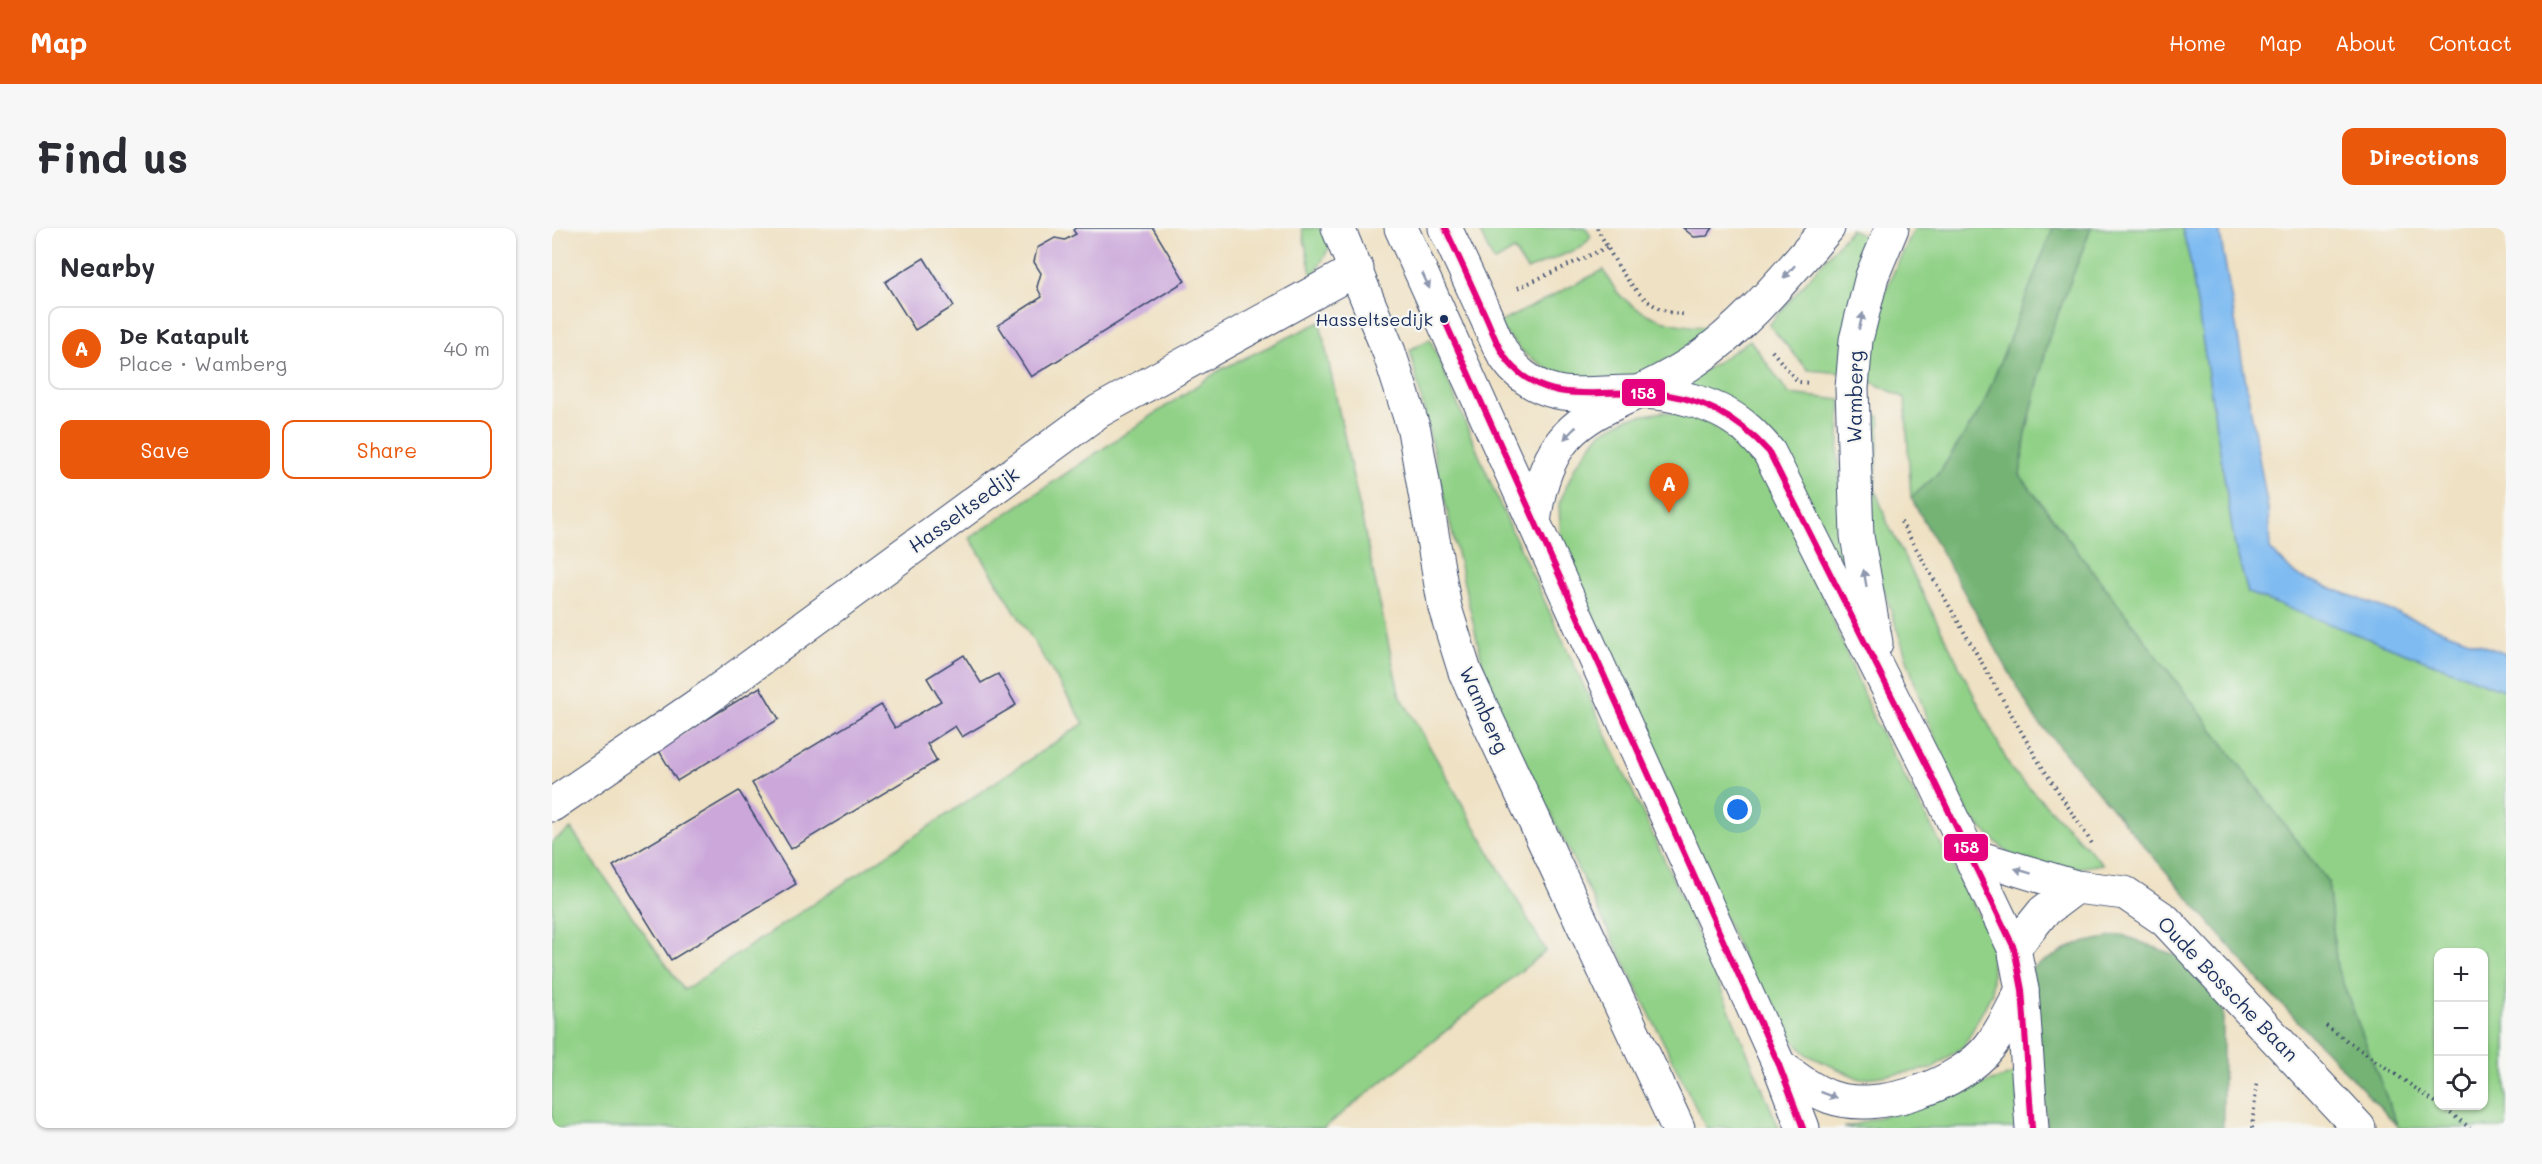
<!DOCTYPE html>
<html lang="en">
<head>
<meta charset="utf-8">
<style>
  :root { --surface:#fff; --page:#f7f7f7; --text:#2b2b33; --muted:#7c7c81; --line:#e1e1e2; --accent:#ea580c }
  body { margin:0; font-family:Mali,sans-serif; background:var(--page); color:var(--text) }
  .controls { position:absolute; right:18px; bottom:18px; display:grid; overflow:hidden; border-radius:12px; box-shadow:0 2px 4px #0004 }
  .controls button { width:54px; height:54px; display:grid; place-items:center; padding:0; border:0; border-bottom:2px solid var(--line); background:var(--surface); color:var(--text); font:30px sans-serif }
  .you { position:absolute; left:1186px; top:582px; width:21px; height:21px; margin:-15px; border:4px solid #fff; border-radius:50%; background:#1a73e8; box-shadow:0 0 0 9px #1a73e833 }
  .badge { display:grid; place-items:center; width:39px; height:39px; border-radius:50%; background:var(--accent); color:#fff; font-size:20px; font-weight:700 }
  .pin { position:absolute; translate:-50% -50px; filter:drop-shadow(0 2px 3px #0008) }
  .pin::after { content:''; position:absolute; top:32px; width:21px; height:18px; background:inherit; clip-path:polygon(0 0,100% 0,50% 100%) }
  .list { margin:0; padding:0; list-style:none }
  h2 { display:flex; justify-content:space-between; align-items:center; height:78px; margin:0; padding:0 24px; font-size:26px }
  h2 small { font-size:20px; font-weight:400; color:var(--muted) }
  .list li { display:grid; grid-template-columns:39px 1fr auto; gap:18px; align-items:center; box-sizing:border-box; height:84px; margin:0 12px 12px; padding:0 12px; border:2px solid var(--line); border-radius:12px }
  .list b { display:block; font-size:22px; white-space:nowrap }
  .list p { margin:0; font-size:20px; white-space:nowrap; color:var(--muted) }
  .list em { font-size:20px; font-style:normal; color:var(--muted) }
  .actions { display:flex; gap:12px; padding:18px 24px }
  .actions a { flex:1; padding:14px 0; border:2px solid var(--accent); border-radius:12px; text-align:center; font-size:21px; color:var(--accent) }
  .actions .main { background:var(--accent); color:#fff }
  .icon { flex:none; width:33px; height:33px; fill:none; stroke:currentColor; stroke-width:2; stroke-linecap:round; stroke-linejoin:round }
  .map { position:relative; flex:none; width:1954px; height:900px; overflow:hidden; border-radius:12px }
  header { display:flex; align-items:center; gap:36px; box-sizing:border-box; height:84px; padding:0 30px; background:var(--accent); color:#fff }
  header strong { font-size:28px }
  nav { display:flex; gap:33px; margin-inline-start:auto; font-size:21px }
  .intro { display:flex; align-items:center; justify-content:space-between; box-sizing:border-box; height:144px; padding:0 36px }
  h1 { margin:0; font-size:42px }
  .button { padding:15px 27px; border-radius:12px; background:var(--accent); color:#fff; font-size:21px; font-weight:700 }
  main { display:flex; gap:36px; padding:0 36px }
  aside { flex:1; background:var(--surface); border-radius:12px; box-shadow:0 2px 4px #0004 }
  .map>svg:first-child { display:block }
  .green { fill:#91d187; stroke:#568072; stroke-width:1.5; fill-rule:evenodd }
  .forest { fill:#74b374; stroke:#487169; stroke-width:1.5 }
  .water { fill:#7fbbf1; stroke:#4d75a8; stroke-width:1.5 }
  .building { fill:#cba7da }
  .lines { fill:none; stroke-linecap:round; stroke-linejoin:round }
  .street-casing { stroke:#3b4a6d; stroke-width:35 }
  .secondary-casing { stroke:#3b4a6d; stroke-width:35 }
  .path { stroke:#3b4a6d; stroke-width:4; stroke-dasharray:1.5 4.5; stroke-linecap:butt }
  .street { stroke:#fff; stroke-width:33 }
  .secondary { stroke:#fff; stroke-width:33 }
  .bus-1-casing { stroke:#f6f6f2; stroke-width:10 }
  .bus-1 { stroke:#e5007d; stroke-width:6 }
  .oneway { fill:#8d97ae }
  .bus-dot { fill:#1b2f5e; stroke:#f6f6f2; stroke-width:2 }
  .labels { text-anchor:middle; stroke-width:4.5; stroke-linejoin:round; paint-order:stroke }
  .bus-label { font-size:18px; fill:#1b2f5e; stroke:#f6f6f2; text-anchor:end }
  .street-label { font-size:20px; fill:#1b2f5e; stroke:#f6f6f2 }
  .line-badge { stroke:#f6f6f2; stroke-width:2 }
  .badge-label { font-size:16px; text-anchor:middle; font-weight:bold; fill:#fff }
</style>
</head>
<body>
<header>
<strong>Map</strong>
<nav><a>Home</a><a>Map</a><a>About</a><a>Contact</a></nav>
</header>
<div class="intro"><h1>Find us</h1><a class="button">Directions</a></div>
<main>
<aside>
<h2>Nearby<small></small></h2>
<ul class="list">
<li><span class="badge">A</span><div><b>De Katapult</b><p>Place · Wamberg</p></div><em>40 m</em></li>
</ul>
<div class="actions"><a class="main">Save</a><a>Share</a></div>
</aside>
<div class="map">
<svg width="1954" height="900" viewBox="0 0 1954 900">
  <rect width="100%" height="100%" fill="#f6f6f2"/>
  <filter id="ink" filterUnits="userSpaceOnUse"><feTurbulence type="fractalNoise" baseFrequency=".0167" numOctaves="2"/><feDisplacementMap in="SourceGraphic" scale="12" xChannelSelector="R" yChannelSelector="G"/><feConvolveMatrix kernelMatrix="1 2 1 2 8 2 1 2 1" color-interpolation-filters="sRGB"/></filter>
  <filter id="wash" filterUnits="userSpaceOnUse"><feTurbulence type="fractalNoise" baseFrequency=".008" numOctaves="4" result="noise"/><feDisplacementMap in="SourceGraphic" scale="24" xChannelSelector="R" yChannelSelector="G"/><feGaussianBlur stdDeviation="1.35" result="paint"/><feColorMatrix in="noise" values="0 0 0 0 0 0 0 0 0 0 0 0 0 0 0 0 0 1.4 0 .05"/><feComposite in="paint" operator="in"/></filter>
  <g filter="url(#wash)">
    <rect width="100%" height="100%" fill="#efe1c3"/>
    <!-- green -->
    <g class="green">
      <path d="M750,0H788L760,51Z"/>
      <path d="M926,0H1034L1039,9L1030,19L975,42L962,22L942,34Z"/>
      <path d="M1363,0H1501L1431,178L1388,244L1359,270L1353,170L1313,151C1315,97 1339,47 1363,0Z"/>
      <path d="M1539,0H1630L1638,32L1683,318L1696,365L1954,463V900H1847L1845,897L1785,740L1776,654L1468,247L1474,205L1497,109ZM1886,724H1932V878H1886Z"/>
      <path d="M1299,1L1319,12L1291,145L1256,142L1217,97Z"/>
      <path d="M1051,42C1057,50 1062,62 1070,69C1100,96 1139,102 1178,97L1074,154L1008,149L973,126L945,96Z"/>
      <path d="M768,94L847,465L994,723L772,900H0V614L19,601L132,762L532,495L418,310L668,142Z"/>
      <path d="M878,111L949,279L1136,683L1227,900H1154L936,459L858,122Z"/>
      <path d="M1198,112L1237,166L1289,172L1286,229L1301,381L1227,213L1130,158Z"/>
      <path d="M1312,181L1328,189L1323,261L1336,296L1459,541L1551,636L1515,642L1459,628L1417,588L1375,492L1323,334Z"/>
      <path d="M1110,184L1146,187L1206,230L1243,300L1322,492L1440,711V765L1412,818L1379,841L1308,851L1255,827L1214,783L1009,320L1007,276L1023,239L1048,205L1076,190Z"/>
      <path d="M1465,845L1468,900H1292Z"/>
    </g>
    <!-- forest -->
    <g class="forest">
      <path d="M1501,0H1539L1497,109L1474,205L1468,247L1776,654L1785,740L1845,897L1710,756L1483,490L1359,270L1388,244L1431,178Z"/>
      <path d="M1570,707L1644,735L1671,783V900H1495L1480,740L1524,716Z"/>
    </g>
    <!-- water -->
    <path class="water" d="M1630,0H1667L1716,281L1718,321L1744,347L1954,426V463L1696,365L1683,318L1638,32Z"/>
    <g id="blocks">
      <!-- building -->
      <g class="building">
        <path d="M524,0H601L633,53L479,149L446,97L490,69L485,59L489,45L482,34L485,20L503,10L513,12L524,6L521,2Z"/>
        <path d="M1131,0H1161L1155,8L1142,9Z"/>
        <path d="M372,30L402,78L363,102L333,54Z"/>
        <path d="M412,427L429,455L446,446L464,477L410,509L403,498L375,516L385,533L239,621L200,555L329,477L343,500L389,473L375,450Z"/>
        <path d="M208,459L227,491L125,553L106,521Z"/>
        <path d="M187,563L244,656L119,732L61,638Z"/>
      </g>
    </g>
  </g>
  <g filter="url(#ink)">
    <use href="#blocks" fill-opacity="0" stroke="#3b4a6d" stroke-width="1.5"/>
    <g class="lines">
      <!-- street casing -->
      <g class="street-casing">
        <g id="street">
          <path d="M786,0L837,124L862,202L893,380L913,444L1126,900"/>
          <path d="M0,577L153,472L547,183L805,41"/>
          <path d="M1418,627L1524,659L1573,665L1613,692L1807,900"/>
          <path d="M1462,720L1491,684L1524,659"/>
        </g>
      </g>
      <!-- secondary casing -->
      <g class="secondary-casing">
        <g id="secondary">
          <path d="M849,0L1227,837L1251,900"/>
          <path d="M893,0C906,27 919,55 931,82C940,101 947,124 961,139C998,178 1038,163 1085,164C1120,164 1168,176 1195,201C1203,208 1210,216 1217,224L1376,540L1462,720L1470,762L1480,900"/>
          <path d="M982,295C996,175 1059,189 1141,134C1194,98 1234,48 1276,0"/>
          <path d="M1324,415L1305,308L1300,160L1304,112L1320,48L1340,0"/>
          <path d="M1227,837C1243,849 1259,862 1278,869C1326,886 1408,857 1438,818C1451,801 1460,781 1470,762"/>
        </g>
      </g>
      <!-- path -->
      <g class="path">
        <path d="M1045,0C1063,33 1087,86 1132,86"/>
        <path d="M966,60L1056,19"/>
        <path d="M1220,123L1246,154L1258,155"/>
        <path d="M1349,294L1485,531L1541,617"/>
        <path d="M1774,798L1886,876"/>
        <path d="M1889,878L1918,900"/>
        <path d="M1700,900L1705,853"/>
      </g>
      <!-- street -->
      <use href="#street" class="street"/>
      <!-- secondary -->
      <use href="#secondary" class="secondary"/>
      <!-- bus-1 casing -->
      <g class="bus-1-casing">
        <g id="bus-1">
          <path d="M893,0C907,29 920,58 933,87C941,104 947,125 961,139C999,178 1050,161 1099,165C1147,168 1185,188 1217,224L1376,540L1462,720L1470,762L1480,900"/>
          <path d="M892,91L1227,837L1251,900"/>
        </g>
      </g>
      <!-- bus-1 -->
      <use href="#bus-1" class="bus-1"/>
    </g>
    <!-- one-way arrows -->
    <defs><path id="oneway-solid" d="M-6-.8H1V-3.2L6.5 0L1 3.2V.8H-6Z" transform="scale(1.5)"/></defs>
    <g class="oneway">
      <use href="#oneway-solid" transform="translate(1237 44) rotate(132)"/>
      <use href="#oneway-solid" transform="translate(874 53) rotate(65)"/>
      <use href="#oneway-solid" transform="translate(1309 93) rotate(-76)"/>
      <use href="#oneway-solid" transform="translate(1018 205) rotate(134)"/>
      <use href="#oneway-solid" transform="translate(1313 350) rotate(-100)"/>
      <use href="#oneway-solid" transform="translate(1471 643) rotate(-163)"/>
      <use href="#oneway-solid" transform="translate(1277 867) rotate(20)"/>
    </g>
  </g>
  <!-- markers -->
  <circle class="bus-dot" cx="892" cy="91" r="5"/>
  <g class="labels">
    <!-- bus labels -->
    <g class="bus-label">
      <text x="881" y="98">Hasseltsedijk</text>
    </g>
    <!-- street labels -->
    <g class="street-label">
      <text transform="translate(1303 169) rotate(-89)" y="7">Wamberg</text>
      <text transform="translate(412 282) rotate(-36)" y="7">Hasseltsedijk</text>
      <text transform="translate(932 482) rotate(66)" y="7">Wamberg</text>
      <text transform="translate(1676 761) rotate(46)" y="7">Oude Bossche Baan</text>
    </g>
  </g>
  <g class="line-badge">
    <rect x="1069" y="150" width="45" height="29" rx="6" fill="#e5007d"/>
    <rect x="1391" y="605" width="46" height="29" rx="6" fill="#e5007d"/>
  </g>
  <g class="badge-label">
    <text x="1091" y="171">158</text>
    <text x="1414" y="625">158</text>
  </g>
</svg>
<div class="controls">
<button>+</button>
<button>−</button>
<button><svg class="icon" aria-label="locate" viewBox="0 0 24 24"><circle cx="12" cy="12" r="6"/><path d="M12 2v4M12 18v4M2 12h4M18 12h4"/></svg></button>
</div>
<div class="you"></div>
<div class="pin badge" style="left:1117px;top:285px">A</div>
</div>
</main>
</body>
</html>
